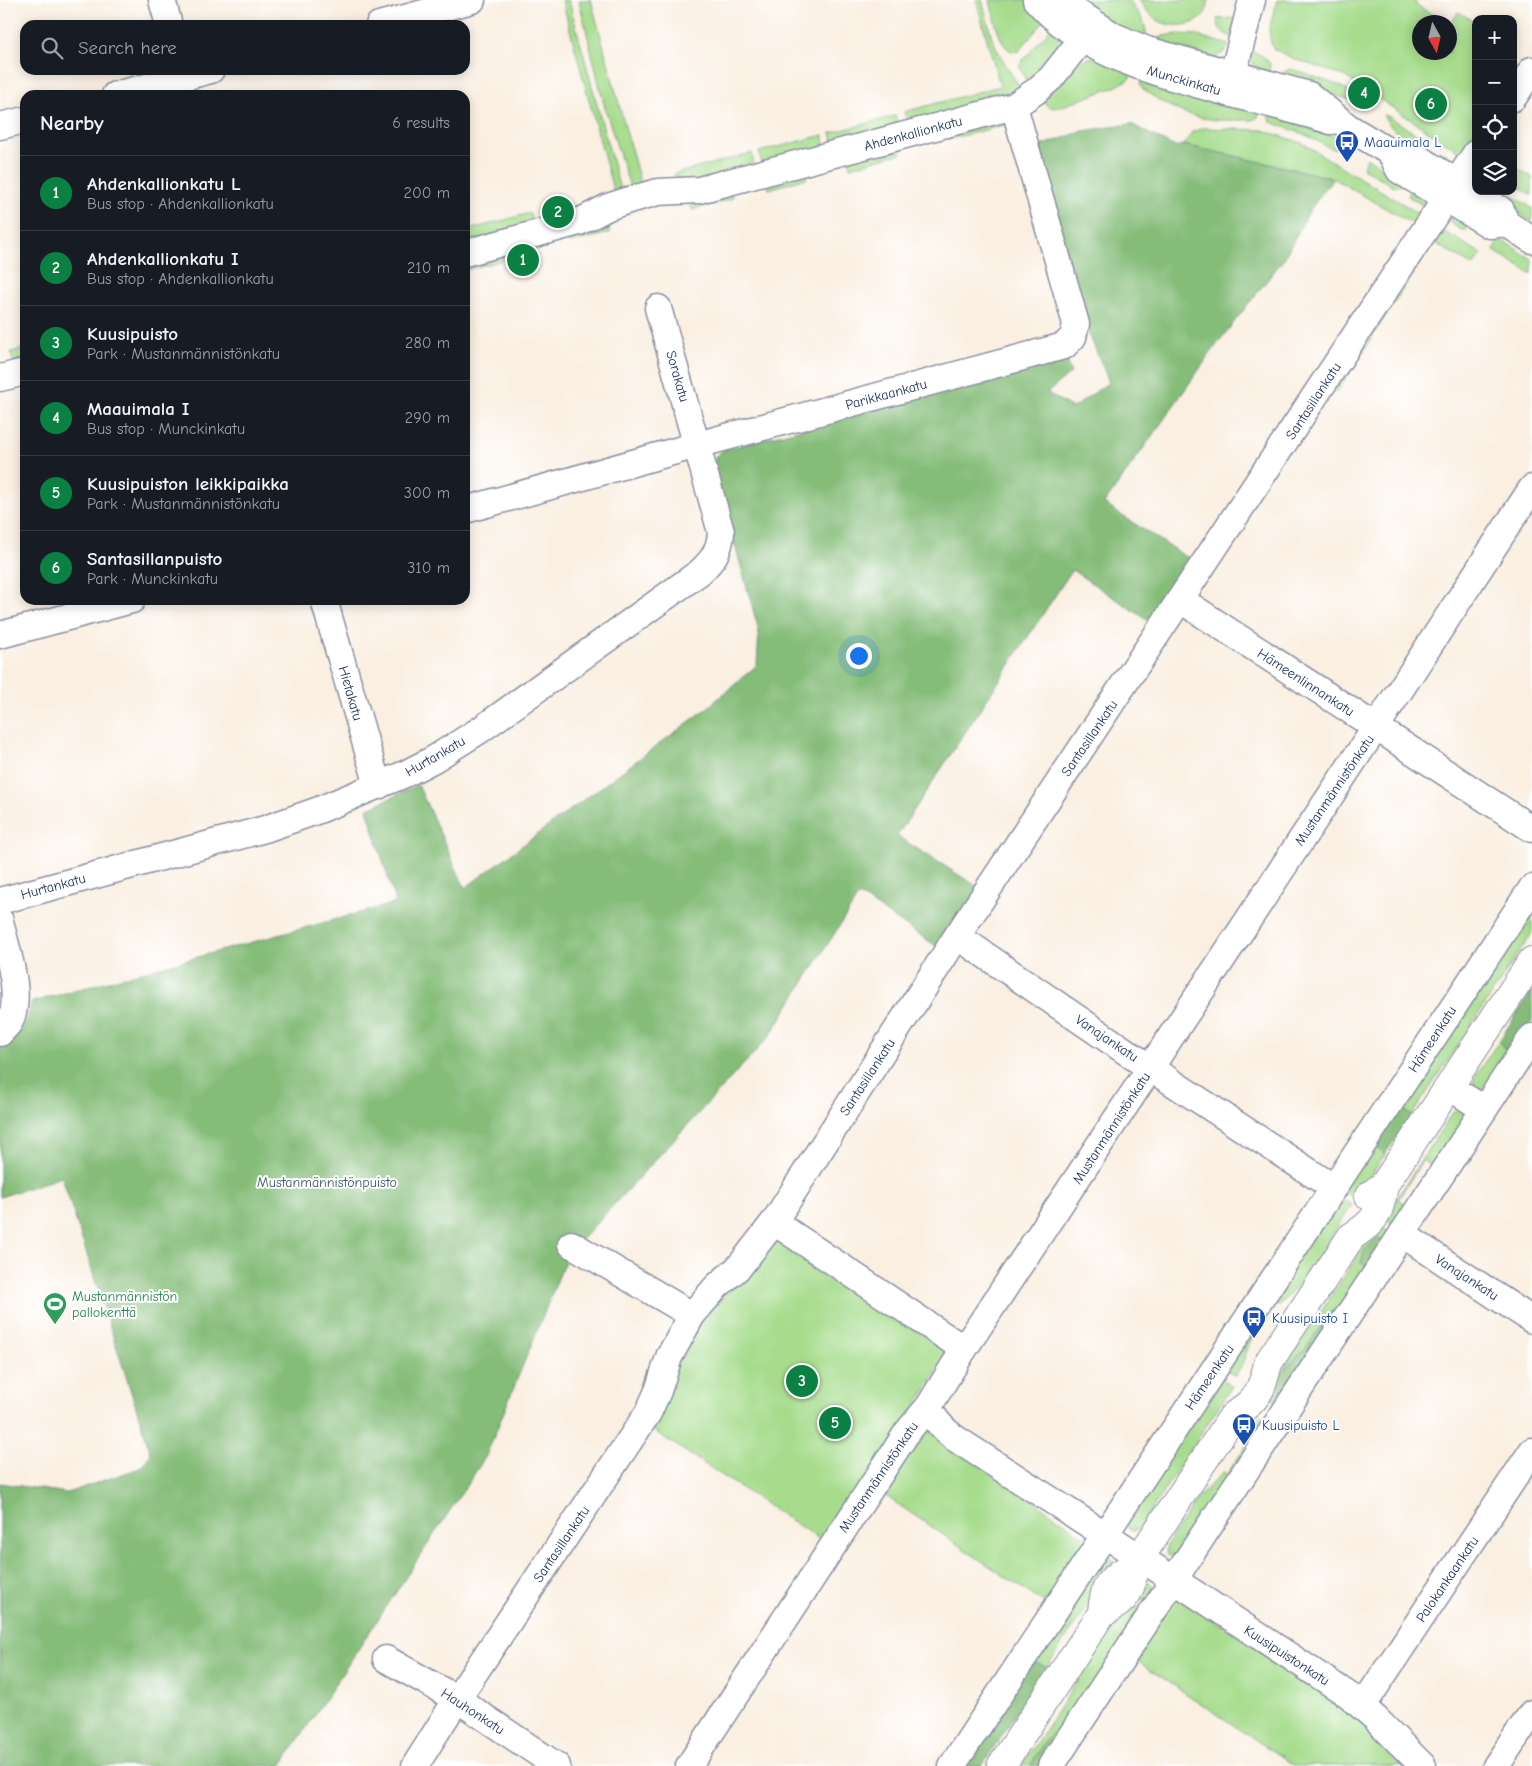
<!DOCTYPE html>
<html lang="en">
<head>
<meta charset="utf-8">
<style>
  :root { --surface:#171b24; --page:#20242c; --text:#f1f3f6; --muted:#9ea1a6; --line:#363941; --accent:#0b8043 }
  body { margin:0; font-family:"Comic Neue",sans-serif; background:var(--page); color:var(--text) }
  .controls { position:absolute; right:15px; top:15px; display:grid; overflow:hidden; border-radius:10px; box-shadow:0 2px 12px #0003 }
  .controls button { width:45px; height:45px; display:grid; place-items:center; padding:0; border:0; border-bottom:1px solid var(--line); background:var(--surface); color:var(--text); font:25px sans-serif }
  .compass { position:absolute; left:1412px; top:15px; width:45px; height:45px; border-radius:50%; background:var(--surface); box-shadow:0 2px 12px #0003; rotate:172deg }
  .you { position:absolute; left:858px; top:655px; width:18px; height:18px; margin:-12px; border:4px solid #fff; border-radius:50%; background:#1a73e8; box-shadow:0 0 0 8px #1a73e833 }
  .badge { display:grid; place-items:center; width:32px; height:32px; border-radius:50%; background:var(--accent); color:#fff; font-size:16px; font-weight:700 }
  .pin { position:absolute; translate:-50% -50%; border:2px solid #fff; box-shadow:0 1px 5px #0006 }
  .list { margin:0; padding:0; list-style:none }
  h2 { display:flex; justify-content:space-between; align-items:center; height:65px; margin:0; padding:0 20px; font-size:21px }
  h2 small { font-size:16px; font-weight:400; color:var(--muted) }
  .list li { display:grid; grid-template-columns:32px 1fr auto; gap:15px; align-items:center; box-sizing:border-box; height:75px; padding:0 20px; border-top:1px solid var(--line) }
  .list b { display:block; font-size:19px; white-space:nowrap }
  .list p { margin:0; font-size:16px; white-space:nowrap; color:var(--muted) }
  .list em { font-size:16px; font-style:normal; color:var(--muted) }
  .icon { flex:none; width:28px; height:28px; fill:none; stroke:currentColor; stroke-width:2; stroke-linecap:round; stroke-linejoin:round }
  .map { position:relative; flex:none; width:1532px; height:1766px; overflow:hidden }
  .search { position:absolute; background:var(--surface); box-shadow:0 2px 12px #0003; left:20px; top:20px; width:450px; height:55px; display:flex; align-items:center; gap:12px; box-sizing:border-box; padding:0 18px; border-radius:15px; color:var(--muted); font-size:19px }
  .panel { position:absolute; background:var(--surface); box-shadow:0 2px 12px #0003; left:20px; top:90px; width:450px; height:515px; border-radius:15px }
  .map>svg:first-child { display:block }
  .green { fill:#a6dc8c; stroke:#608675 }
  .forest { fill:#84bc78; stroke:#50766b }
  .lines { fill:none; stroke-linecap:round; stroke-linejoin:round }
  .minor-casing { stroke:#8a8fa0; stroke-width:29 }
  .major-casing { stroke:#8a8fa0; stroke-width:30 }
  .minor { stroke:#fff; stroke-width:26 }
  .major { stroke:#fff; stroke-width:28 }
  .labels { text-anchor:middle; stroke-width:4; stroke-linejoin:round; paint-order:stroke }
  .street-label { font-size:14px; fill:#1b2f5e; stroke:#fff }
  .transit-label { font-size:14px; fill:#164399; stroke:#fff; text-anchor:start }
  .park-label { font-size:14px; fill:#3e5a6a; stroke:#fff }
  .leisure-label { font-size:14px; fill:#27864d; stroke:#fff; text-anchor:start }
</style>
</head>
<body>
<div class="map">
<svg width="1532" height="1766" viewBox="0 0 1532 1766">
  <rect width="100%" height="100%" fill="#fff"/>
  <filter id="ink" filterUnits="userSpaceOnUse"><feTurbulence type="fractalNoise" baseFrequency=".02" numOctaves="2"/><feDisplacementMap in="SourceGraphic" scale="10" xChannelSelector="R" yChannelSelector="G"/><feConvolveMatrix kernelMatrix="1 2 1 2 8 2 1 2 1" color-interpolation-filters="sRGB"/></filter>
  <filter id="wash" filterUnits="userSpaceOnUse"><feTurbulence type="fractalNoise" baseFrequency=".0096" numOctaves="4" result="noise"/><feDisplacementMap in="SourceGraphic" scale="20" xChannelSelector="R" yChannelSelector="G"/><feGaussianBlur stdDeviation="1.12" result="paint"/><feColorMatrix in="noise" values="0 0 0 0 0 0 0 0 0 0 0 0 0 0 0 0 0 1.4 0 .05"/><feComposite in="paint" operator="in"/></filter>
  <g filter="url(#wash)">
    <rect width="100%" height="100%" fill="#faefe1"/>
    <!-- green -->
    <g class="green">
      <path d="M562,0L569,1L620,190L614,193Z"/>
      <path d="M579,0H591L641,186L630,187L605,108Z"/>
      <path d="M976,0H982L992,38L1000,55L1020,88L1004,97L908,124L904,112L1000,86Z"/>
      <path d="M990,0H1027L1045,19L1019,51C1015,52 1011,52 1008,49C998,41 993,12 990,0Z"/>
      <path d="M1076,0H1128C1138,13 1151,26 1144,43Z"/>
      <path d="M1139,0H1209C1208,5 1207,10 1204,15C1195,27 1170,28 1157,20C1150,16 1144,7 1139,0Z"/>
      <path d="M1277,0H1415L1416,5L1445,22H1420V52H1450V25L1458,12L1476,22V140L1465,155L1344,76L1294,59L1274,49L1271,43L1269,30Z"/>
      <path d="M1233,18L1236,19L1232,37C1223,34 1218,29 1217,19Z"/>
      <path d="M1053,26C1071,55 1047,65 1027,81L1019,66L1022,61Z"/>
      <path d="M1178,34L1195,35L1229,45L1225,51L1216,58L1155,42L1163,36Z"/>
      <path d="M1248,50L1261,55L1270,63L1269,77C1257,69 1250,64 1248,50Z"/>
      <path d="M1093,57L1133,72L1129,79L1115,87L1060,107C1051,109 1047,107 1041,99L1080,61Z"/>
      <path d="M1291,69L1338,85L1347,90L1351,100L1278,80L1285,71Z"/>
      <path d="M1143,76L1261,108L1258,117L1253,120H1219L1202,118L1184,113L1163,103L1142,88L1140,84Z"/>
      <path d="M1271,111L1315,126L1343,141L1337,148L1332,149L1308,136L1271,122L1270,118Z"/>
      <path d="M1383,115L1390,117L1422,138L1424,148C1405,141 1394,133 1383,115Z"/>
      <path d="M895,116L899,127L834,145L831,133Z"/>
      <path d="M1000,119L1009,124L950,139V133Z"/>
      <path d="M1203,128L1263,130L1302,143L1416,212L1421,218L1418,227L1333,178L1184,145L1192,132Z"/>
      <path d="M823,135L825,147L762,163L759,152Z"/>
      <path d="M900,145L902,153L850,167L849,160Z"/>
      <path d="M1439,150L1450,157L1456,162L1450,165L1431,159Z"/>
      <path d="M752,153L754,166L679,185L674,174Z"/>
      <path d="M1367,158L1404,180L1399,186H1393L1363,168Z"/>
      <path d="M1513,166L1532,177V195L1513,184Z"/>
      <path d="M805,171L807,178L769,189L766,182Z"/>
      <path d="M1413,186L1426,199L1427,208L1408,196Z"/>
      <path d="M731,191L733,197L731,199L692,210L690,204Z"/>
      <path d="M1500,191H1506L1532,208V221L1496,199Z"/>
      <path d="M530,213L533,225L465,243V231Z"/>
      <path d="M1458,217L1472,221L1466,230H1461L1448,221V219Z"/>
      <path d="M1438,228L1482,254L1473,266L1433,242L1336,393L1332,388Z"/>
      <path d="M609,229L610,233L569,243L567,236L585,231Z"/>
      <path d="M1503,241L1532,259V274L1494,251L1498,242Z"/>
      <path d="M502,253L504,260L465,270V263Z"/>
      <path d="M25,348V362L13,363L11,352Z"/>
      <path d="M1532,901V933L1412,1115L1398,1106Z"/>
      <path d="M1499,1041L1510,1056L1482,1089H1477L1474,1086V1078Z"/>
      <path d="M1458,1109L1463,1110L1466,1117L1436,1168L1423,1160L1398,1199L1410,1208L1398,1227L1384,1218L1452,1113Z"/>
      <path d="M1372,1144L1385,1154L1356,1199L1342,1190Z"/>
      <path d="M1338,1197L1352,1205L1301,1283L1279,1305L1275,1303L1250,1342L1242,1365L1235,1376L1224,1369Z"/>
      <path d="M1378,1225L1392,1234L1339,1316L1332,1311L1305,1350L1282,1371Z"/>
      <path d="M776,1240H784L946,1351L947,1357L827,1544L648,1427L687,1337Z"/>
      <path d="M1219,1377L1232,1386L1141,1526L1137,1530L1131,1531L1125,1524Z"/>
      <path d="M1260,1416L1268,1422L1178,1556L1168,1555L1166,1551L1167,1545L1196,1500L1223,1472L1227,1474L1247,1445L1249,1446L1254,1438L1252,1437Z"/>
      <path d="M927,1426L1086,1538V1542L1047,1605L877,1490Z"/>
      <path d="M1107,1555L1111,1557L1114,1561L1107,1576L1093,1566Z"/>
      <path d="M1086,1575L1101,1585L1047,1667L1032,1662Z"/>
      <path d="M1145,1582H1149L1155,1587L1149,1604L1135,1595Z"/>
      <path d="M1181,1599L1358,1714L1412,1766H1295L1134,1659L1174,1600Z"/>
      <path d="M1129,1603L1144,1612L1068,1726L1044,1743L1030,1766H1021Z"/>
    </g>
    <!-- forest -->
    <g class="forest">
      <path d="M1131,124L1175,147L1184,145L1333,178L1310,210L1283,260L1220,340L1104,504L1197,564L1155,625L1072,570L897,836L981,889L941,949L859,895L769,1037L568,1254L486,1456L281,1766H0V1483L67,1493L140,1468L151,1454L62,1177L0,1197V1046L26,1022L32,1002L396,903L367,809L418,785L465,888L705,710L757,665L759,631L713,466L716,456L723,450L1065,358L1071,373L1047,393L1073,408L1109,382L1084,322L1038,147L1083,131Z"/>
      <path d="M1532,991V1021L1510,1056L1499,1041Z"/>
      <path d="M1398,1106L1412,1115L1385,1154L1372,1144Z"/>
      <path d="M1377,1238L1387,1243L1370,1269L1361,1263L1364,1251Z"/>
      <path d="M1332,1311L1339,1316L1281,1404L1266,1395L1282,1371L1305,1350Z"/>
      <path d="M1032,1662L1047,1667L982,1766H963Z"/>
      <path d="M1060,1725L1068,1726L1042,1766H1030L1044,1743Z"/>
    </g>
  </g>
  <g filter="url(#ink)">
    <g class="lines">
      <!-- minor casing -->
      <g class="minor-casing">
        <g id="minor">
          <path d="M162,0L169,25"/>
          <path d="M1036,0C1082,52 1145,70 1210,88C1250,99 1291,109 1331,121"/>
          <path d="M1064,0L1073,9L1114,36L1147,50L1309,95L1348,127L1391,153L1399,170L1490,225L1506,223"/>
          <path d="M379,25L472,0"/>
          <path d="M1229,90L1252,0"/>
          <path d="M115,95L211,70"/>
          <path d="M1513,98L1532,70"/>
          <path d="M0,126L25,120"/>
          <path d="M1391,153H1410L1501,210L1506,223L1532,240"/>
          <path d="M465,253L579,222L608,207L629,200L658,192L699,190L1014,106L1036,91L1051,78L1094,24"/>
          <path d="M0,378L25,372"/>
          <path d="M465,510L697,445L1064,346L1073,337L1076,324L1014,106"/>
          <path d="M324,600L378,786"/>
          <path d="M1181,600L1532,829"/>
          <path d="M0,635L132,600"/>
          <path d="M0,901L265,829L319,810L405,774L434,759L480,730L700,572C713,560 720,550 721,532L658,308"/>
          <path d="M0,921C6,949 23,994 10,1021C8,1026 3,1029 0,1033"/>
          <path d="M957,936L1150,1068L1334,1188"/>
          <path d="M1449,1087L1484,1109"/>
          <path d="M774,1222L964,1349"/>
          <path d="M1402,1234L1532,1320"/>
          <path d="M571,1244L692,1315"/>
          <path d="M929,1406C933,1420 944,1430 956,1439L1121,1545L1350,1696L1375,1718L1423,1766"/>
          <path d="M386,1659L457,1699L557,1766"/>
          <path d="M1362,1707L1532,1451"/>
          <path d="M415,1766L457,1699L648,1413L658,1391L669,1357L692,1315L717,1286L739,1267L774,1222L957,936L1476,153"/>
          <path d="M689,1766L908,1431L929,1406L964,1349L1376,727L1532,488"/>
          <path d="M952,1766L1532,888"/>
          <path d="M1051,1766L1532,1037"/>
          <path d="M1496,1766L1532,1713"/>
        </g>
      </g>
      <!-- major casing -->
      <g class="major-casing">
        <g id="major">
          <path d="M1369,1196L1384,1185L1532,961"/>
          <path d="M1102,1613C1104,1584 1110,1577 1135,1565"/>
          <path d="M1001,1766L1102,1613C1127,1601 1132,1591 1135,1565L1233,1416C1257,1400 1262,1391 1268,1363L1351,1237C1376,1221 1380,1214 1384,1185"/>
        </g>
      </g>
      <!-- minor -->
      <use href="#minor" class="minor"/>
      <!-- major -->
      <use href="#major" class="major"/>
    </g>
  </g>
  <!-- icons -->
  <defs>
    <g id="bus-pin" transform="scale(1.25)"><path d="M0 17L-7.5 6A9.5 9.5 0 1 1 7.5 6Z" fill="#1a4fb4" stroke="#fff"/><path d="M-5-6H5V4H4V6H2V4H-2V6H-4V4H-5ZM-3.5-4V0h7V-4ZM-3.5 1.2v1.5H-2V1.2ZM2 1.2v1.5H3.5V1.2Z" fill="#fff"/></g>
    <g id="stadium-pin" transform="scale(1.25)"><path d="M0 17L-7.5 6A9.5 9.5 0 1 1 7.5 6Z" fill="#2e9e5b" stroke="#fff"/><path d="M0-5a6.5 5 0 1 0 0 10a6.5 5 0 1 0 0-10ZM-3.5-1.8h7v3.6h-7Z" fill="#fff"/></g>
  </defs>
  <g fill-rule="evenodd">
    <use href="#bus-pin" x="1347" y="142"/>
    <use href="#stadium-pin" x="55" y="1304"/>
    <use href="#bus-pin" x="1254" y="1318"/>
    <use href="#bus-pin" x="1244" y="1425"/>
  </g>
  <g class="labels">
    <!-- street labels -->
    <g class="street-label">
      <text transform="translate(1184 80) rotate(16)" y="5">Munckinkatu</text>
      <text transform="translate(913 133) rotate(-15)" y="5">Ahdenkallionkatu</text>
      <text transform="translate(678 376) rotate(74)" y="5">Sorakatu</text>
      <text transform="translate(886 394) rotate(-15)" y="5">Parikkaankatu</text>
      <text transform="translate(1313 401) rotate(-57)" y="5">Santasillankatu</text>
      <text transform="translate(1306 682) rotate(33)" y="5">Hämeenlinnankatu</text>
      <text transform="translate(351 693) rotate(74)" y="5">Hietakatu</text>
      <text transform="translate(1089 738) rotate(-56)" y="5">Santasillankatu</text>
      <text transform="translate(435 756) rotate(-30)" y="5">Hurtankatu</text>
      <text transform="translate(1334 790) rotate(-56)" y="5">Mustanmännistönkatu</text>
      <text transform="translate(53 886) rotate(-15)" y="5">Hurtankatu</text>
      <text transform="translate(1107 1038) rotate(34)" y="5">Vanajankatu</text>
      <text transform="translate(1432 1039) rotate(-57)" y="5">Hämeenkatu</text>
      <text transform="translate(867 1077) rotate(-57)" y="5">Santasillankatu</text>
      <text transform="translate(1111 1128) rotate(-57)" y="5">Mustanmännistönkatu</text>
      <text transform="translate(1467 1277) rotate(33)" y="5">Vanajankatu</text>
      <text transform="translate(1209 1377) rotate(-56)" y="5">Hämeenkatu</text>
      <text transform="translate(878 1477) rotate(-56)" y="5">Mustanmännistönkatu</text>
      <text transform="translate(561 1544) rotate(-56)" y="5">Santasillankatu</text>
      <text transform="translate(1447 1579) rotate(-56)" y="5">Palokankaankatu</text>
      <text transform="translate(1287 1655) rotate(33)" y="5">Kuusipuistonkatu</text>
      <text transform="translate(473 1711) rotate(33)" y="5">Hauhonkatu</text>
    </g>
    <!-- transit labels -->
    <g class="transit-label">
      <text x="1364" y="147">Maauimala L</text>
      <text x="1272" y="1323">Kuusipuisto I</text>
      <text x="1262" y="1430">Kuusipuisto L</text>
    </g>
    <!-- park labels -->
    <g class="park-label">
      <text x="327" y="1187">Mustanmännistönpuisto</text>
    </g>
    <!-- leisure labels -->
    <g class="leisure-label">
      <text x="72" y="1301">Mustanmännistön<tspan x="72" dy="16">pallokenttä</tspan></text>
    </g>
  </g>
</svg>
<div class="controls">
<button>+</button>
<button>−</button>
<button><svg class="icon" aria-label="locate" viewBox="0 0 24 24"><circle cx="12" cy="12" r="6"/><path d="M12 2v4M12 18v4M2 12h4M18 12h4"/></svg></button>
<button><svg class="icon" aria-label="layers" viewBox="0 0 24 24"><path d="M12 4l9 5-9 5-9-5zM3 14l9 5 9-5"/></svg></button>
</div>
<svg class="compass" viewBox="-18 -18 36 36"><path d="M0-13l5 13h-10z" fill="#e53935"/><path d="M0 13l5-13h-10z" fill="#9ea1a6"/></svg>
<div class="you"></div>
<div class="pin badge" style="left:523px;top:260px">1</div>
<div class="pin badge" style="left:558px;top:212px">2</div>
<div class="pin badge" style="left:802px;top:1381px">3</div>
<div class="pin badge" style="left:1364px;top:93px">4</div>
<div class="pin badge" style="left:835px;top:1423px">5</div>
<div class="pin badge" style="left:1431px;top:104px">6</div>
<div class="search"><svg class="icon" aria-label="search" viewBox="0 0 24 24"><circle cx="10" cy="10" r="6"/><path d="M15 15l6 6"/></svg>Search here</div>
<section class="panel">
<h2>Nearby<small>6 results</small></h2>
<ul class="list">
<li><span class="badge">1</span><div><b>Ahdenkallionkatu L</b><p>Bus stop · Ahdenkallionkatu</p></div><em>200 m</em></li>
<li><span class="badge">2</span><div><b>Ahdenkallionkatu I</b><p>Bus stop · Ahdenkallionkatu</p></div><em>210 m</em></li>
<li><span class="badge">3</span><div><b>Kuusipuisto</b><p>Park · Mustanmännistönkatu</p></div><em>280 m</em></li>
<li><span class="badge">4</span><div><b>Maauimala I</b><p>Bus stop · Munckinkatu</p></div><em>290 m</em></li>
<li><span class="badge">5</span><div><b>Kuusipuiston leikkipaikka</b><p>Park · Mustanmännistönkatu</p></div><em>300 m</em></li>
<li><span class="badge">6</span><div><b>Santasillanpuisto</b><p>Park · Munckinkatu</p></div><em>310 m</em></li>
</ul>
</section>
</div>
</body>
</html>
